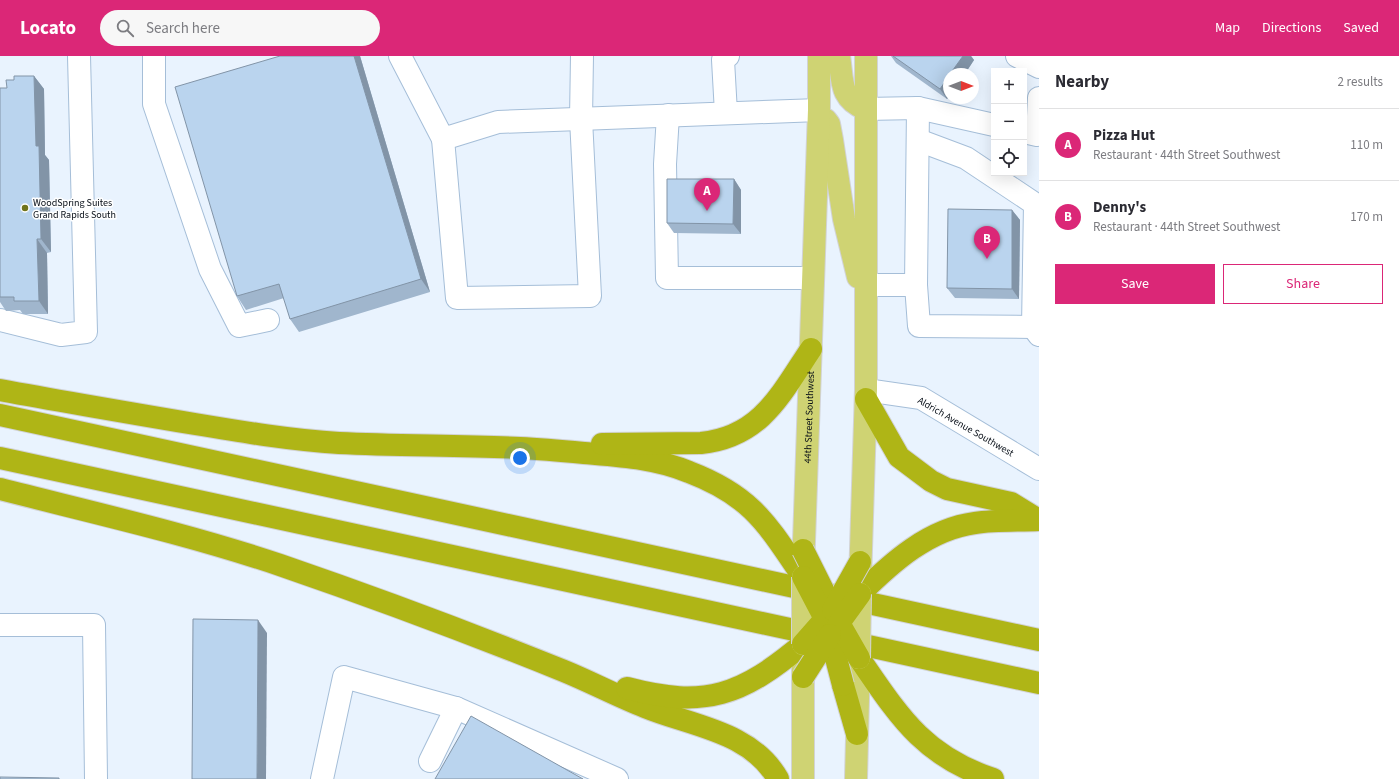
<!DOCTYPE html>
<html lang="en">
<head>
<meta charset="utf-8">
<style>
  :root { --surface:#fff; --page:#f7f7f7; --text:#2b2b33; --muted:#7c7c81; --line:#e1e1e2; --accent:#db2777 }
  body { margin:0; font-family:"Source Sans 3",sans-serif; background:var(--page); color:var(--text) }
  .controls { position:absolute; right:12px; top:12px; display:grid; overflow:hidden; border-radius:0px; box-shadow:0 4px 16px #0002 }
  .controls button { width:36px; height:36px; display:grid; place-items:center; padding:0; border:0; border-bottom:1px solid var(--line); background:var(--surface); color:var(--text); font:20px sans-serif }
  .compass { position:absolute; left:943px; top:12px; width:36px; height:36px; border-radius:50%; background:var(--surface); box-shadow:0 4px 16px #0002; rotate:90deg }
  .you { position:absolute; left:520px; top:402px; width:14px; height:14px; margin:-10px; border:3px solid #fff; border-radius:50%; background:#1a73e8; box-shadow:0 0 0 6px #1a73e833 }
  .badge { display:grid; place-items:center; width:26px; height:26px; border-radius:50%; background:var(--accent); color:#fff; font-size:13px; font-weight:700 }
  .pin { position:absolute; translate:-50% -33px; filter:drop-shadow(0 1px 2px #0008) }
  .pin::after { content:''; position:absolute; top:21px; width:14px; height:12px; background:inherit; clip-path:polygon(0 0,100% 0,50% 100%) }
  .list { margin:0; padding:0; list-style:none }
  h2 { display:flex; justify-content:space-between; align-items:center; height:52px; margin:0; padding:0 16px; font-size:17px }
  h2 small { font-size:13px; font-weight:400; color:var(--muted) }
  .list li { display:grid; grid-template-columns:26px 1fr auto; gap:12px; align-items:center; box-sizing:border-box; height:72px; padding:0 16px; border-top:1px solid var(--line) }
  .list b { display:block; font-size:15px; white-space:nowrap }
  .list p { margin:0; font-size:13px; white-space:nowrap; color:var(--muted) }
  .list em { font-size:13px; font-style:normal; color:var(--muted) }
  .actions { display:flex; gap:8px; padding:12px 16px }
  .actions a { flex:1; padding:9px 0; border:1px solid var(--accent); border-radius:0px; text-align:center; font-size:14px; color:var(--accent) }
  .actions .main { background:var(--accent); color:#fff }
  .icon { flex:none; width:22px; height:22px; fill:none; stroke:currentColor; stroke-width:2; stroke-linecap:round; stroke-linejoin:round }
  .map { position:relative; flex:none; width:1039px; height:723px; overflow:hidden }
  header { display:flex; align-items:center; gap:24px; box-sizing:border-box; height:56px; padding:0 20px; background:var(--accent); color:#fff }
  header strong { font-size:19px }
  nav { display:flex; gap:22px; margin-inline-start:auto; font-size:14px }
  .search { width:280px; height:36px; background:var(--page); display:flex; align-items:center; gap:10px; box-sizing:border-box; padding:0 14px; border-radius:22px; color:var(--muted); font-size:15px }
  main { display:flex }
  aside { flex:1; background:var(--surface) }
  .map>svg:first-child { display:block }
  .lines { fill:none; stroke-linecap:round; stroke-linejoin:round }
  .minor-casing { stroke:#a5bed8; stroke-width:24 }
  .major-casing { stroke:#d2d3d5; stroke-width:24 }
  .highway-casing { stroke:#d2d3d5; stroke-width:24 }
  .minor { stroke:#fff; stroke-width:22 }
  .major { stroke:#cfd373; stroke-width:22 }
  .highway { stroke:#afb516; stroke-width:22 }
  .major-bridge-casing { stroke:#d2d3d5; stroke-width:24; stroke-linecap:butt }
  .highway-bridge-casing { stroke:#d2d3d5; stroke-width:24; stroke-linecap:butt }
  .major-bridge { stroke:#cfd373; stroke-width:22 }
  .highway-bridge { stroke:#afb516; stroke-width:22 }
  .wall { fill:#a0b6cd }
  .shaded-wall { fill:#8294a7 }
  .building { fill:#bad4ee; stroke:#8294a7 }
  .poi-dot { fill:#70741b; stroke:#fff; stroke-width:1.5 }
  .labels { text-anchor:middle; stroke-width:3; stroke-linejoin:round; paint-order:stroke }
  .poi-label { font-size:10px; fill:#050c15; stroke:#fff; text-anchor:start }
  .street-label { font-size:10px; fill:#050c15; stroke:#fff }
</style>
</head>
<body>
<header>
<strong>Locato</strong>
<div class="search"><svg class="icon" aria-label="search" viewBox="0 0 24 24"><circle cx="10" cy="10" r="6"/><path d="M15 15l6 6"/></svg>Search here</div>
<nav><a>Map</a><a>Directions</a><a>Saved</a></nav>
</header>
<main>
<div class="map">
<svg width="1039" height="723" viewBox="0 0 1039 723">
  <rect width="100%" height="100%" fill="#e9f3fe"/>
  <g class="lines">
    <!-- minor casing -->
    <g class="minor-casing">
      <g id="minor">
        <path d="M154,0V48L210,213L239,270L268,264"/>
        <path d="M400,0L443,83L498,66L819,54"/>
        <path d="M1017,0L1039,11"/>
        <path d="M918,52L916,229L919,270L1033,271"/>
        <path d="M865,53L918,52L994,69"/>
        <path d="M726,57L723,4L728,0"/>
        <path d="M668,59L665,108L667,222H813"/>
        <path d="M1024,76L1037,79L1039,42"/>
        <path d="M443,83L457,242L590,240L581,63L582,0"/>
        <path d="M918,84L966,102L1035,148L1033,271L1039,279"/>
        <path d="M866,229H916"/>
        <path d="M0,264L61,279L86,276L79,0"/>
        <path d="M866,334L921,342L1039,413"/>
        <path d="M0,569H94L96,723"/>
        <path d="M430,705L456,652"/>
        <path d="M322,723L344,621L456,652L617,723"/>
      </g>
    </g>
    <!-- major casing -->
    <g class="major-casing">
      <g id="major">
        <path d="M839,0C843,25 839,42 865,53"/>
        <path d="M826,64L829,68L832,84L844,163L858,221"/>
        <path id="s1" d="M803,514L819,54V0"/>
        <path d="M860,525L866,334V0"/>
        <path d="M803,723V601"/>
        <path d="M856,723L859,602"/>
      </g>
    </g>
    <!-- highway casing -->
    <g class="highway-casing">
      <g id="highway">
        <path d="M0,334C65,346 130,357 195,368C243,376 291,384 339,387C400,390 460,389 520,392C541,393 563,395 584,397C619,400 656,402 689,416C752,440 767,468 803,521"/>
        <path d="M866,343L899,401L931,425L947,433L1011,447L1039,464"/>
        <path d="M0,359L1039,584"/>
        <path d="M602,388L701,387C761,381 781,338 811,293"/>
        <path d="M0,402L1039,627"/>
        <path d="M0,433C94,457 188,478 280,509C376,542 470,577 564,615C591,626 617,640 645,651C691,670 751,675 778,723"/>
        <path d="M860,538C892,506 929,473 975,467C995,464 1017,465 1039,464"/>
        <path d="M859,602C899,660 923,700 993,723"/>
        <path d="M843,629L857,678"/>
        <path d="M627,632C706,653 742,639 803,588"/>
      </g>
    </g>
    <!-- minor -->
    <use href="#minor" class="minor"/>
    <!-- major -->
    <use href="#major" class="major"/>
    <!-- highway -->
    <use href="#highway" class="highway"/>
    <!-- major-bridge casing -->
    <g class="major-bridge-casing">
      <g id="major-bridge">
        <path d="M803,521V588"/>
        <path d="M859,602L860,538"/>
      </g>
    </g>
    <!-- highway-bridge casing -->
    <g class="highway-bridge-casing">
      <g id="highway-bridge">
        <path d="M803,494L823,534"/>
        <path d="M803,521L825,563L803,588"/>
        <path d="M833,554L860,506"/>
        <path d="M830,579L843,629"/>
        <path d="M859,602L839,567L860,538"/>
        <path d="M803,621L830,579"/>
      </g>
    </g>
    <!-- major-bridge -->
    <use href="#major-bridge" class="major-bridge"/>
    <!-- highway-bridge -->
    <use href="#highway-bridge" class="highway-bridge"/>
  </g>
  <!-- wall -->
  <g class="wall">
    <path d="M280,0H360L430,236L299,276L290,263L284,242L246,254L237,240Z"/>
    <path d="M891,0H971L974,4L947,43L896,7Z"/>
    <path d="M34,20L44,33L45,99L49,104L51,196L47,197L48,258H23L20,254L6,255L0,246V32H7L14,24Z"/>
    <path d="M734,123L741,134V178L674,177L667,167Z"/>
    <path d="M1012,154L1020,164L1019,243L955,242L947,232Z"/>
  </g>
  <!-- shaded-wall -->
  <g class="shaded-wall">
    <path d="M354,0H360L430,236L421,223Z"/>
    <path d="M963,0H971L974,4L965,18H950Z"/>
    <path d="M34,20L44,33L45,99L49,104L51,196L41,183L36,90Z"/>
    <path d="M949,20V41L947,43L940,33Z"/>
    <path d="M734,123L741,134V178L733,168Z"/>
    <path d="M1012,154L1020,164L1019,243L1012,233Z"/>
    <path d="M37,183L47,197L48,258L39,245Z"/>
    <path d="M258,564L267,577L266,723H257Z"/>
  </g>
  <!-- building -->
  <g class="building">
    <path d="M280,0H354L421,223L290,263L279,228L237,240L175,31Z"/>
    <path d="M893,0H963L950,18H949V20L940,33Z"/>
    <path d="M14,20H34L36,90H39L41,183H37L39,245H14V241H0V32H7L6,24H14Z"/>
    <path d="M667,123H734L733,168L667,167Z"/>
    <path d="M948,153L1012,154V233L947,232Z"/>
    <path d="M193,563L258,564L257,723H192Z"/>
    <path d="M471,660L583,723H435Z"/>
    <path d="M0,721L59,722V723H0Z"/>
  </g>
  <!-- markers -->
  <circle class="poi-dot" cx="25" cy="152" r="4"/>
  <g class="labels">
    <!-- poi labels -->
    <g class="poi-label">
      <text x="33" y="150">WoodSpring Suites<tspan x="33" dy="12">Grand Rapids South</tspan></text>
    </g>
    <!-- street labels -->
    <g class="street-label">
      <text dy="4" stroke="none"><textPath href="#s1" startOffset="153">44th Street Southwest</textPath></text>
      <text transform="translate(966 370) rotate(30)" y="4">Aldrich Avenue Southwest</text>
    </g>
  </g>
</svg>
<div class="controls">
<button>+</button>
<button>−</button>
<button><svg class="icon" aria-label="locate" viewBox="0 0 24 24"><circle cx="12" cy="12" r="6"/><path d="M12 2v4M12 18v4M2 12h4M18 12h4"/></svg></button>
</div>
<svg class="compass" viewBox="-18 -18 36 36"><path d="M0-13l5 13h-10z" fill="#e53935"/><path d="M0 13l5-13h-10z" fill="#7c7c81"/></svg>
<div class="you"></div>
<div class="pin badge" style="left:707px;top:155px">A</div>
<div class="pin badge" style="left:987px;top:203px">B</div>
</div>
<aside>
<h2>Nearby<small>2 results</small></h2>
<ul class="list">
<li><span class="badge">A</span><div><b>Pizza Hut</b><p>Restaurant · 44th Street Southwest</p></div><em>110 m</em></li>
<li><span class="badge">B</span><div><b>Denny's</b><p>Restaurant · 44th Street Southwest</p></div><em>170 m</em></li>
</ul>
<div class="actions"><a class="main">Save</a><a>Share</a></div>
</aside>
</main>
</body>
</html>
